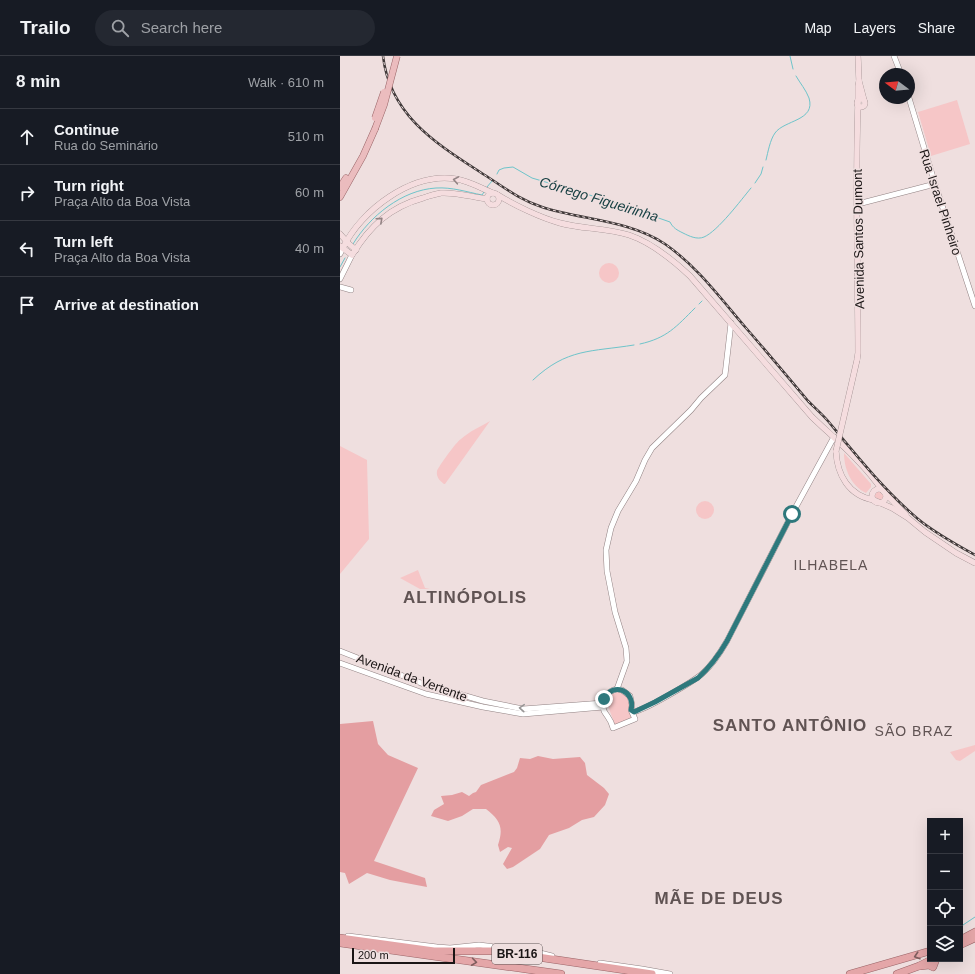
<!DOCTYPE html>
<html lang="en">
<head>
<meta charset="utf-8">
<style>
  :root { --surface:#171b24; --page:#242831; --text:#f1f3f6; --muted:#9ea1a6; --line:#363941 }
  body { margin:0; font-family:Arial,sans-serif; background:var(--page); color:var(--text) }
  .controls { position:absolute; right:12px; bottom:12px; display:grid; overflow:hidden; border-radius:0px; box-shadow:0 4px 16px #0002 }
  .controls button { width:36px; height:36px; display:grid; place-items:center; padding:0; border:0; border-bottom:1px solid var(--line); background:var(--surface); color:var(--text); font:20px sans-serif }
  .compass { position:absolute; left:539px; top:12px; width:36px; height:36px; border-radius:50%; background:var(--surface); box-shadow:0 4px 16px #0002; rotate:286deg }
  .scale { position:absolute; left:12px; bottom:10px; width:103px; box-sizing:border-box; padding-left:4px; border:2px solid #1a1515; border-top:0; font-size:11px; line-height:14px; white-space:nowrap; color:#1a1515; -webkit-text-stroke:3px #efdfdf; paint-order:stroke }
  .stop { position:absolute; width:12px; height:12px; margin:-9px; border:3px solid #2e787c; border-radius:50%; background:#fff }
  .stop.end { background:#2e787c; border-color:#fff; box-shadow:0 1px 4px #0008 }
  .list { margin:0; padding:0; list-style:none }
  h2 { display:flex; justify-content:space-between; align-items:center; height:52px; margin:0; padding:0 16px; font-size:17px }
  h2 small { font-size:13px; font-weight:400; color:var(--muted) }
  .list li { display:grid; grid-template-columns:26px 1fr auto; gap:12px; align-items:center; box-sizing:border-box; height:56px; padding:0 16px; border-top:1px solid var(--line) }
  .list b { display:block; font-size:15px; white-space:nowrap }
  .list p { margin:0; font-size:13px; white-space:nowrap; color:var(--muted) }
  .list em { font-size:13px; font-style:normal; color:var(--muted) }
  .icon { flex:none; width:22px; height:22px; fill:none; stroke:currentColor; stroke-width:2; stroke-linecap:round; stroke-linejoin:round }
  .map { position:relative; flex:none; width:635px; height:918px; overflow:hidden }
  header { display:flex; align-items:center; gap:24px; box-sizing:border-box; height:56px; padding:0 20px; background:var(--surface); border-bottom:1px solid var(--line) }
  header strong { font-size:19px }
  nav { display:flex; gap:22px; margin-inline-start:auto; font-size:14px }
  .search { width:280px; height:36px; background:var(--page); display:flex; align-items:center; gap:10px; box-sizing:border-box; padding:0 14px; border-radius:22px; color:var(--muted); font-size:15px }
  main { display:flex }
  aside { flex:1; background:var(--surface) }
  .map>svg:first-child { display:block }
  .green { fill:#f6c6c7 }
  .forest { fill:#e49ea1 }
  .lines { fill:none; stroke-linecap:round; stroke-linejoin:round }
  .stream { stroke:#6ec4ca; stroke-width:1 }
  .tertiary-casing { stroke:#918283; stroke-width:6 }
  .secondary-casing { stroke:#918283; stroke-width:6 }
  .primary-casing { stroke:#996467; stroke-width:7 }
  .trunk-casing { stroke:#996467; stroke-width:8 }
  .tertiary { stroke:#fff; stroke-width:5 }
  .secondary { stroke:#f5dddf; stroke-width:5.5 }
  .primary { stroke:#ebbcbe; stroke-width:6 }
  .trunk { stroke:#e4a6a8; stroke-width:7 }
  .rail-casing { stroke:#403939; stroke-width:2.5 }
  .rail { stroke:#efdfdf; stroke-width:1; stroke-dasharray:3; stroke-linecap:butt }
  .secondary-bridge-casing { stroke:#918283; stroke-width:6; stroke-linecap:butt }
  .primary-bridge-casing { stroke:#996467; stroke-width:7; stroke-linecap:butt }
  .secondary-bridge { stroke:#f5dddf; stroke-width:5.5 }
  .primary-bridge { stroke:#ebbcbe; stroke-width:6 }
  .oneway { stroke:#928384 }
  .oneway2 { stroke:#989696 }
  .oneway3 { stroke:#7f5e5e }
  .route { stroke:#2e787c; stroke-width:5 }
  .labels { text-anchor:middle; stroke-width:3; stroke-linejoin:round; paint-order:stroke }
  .shield { fill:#efdfdf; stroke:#5a5252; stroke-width:1 }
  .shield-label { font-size:12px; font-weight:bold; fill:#1a1515 }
  .street-label { font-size:13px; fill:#1a1515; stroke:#efdfdf }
  .water-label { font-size:14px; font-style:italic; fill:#153e41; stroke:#efdfdf }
  .neighbourhood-label { font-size:14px; letter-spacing:1px; fill:#605353; stroke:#efdfdf }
  .district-label { font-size:17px; font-weight:bold; letter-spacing:1px; fill:#605353; stroke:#efdfdf }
</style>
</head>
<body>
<header>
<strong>Trailo</strong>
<div class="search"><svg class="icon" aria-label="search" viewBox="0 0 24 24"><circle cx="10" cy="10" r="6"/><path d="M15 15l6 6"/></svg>Search here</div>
<nav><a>Map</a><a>Layers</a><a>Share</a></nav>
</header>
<main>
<aside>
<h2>8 min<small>Walk · 610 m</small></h2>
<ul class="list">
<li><svg class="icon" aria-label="ahead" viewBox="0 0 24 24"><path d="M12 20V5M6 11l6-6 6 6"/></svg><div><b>Continue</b><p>Rua do Seminário</p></div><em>510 m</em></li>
<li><svg class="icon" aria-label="right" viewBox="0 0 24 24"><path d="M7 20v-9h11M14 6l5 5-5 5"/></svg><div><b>Turn right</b><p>Praça Alto da Boa Vista</p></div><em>60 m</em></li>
<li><svg class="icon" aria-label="left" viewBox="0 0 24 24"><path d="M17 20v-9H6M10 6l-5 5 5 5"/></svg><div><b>Turn left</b><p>Praça Alto da Boa Vista</p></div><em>40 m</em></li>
<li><svg class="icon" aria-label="arrive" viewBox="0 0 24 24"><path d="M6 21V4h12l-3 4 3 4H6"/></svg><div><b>Arrive at destination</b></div></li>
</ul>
</aside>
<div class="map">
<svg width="635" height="918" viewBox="0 0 635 918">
  <rect width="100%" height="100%" fill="#efdfdf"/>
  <!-- green -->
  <g class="green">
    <path d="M617,44L630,88L591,100L578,56Z"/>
    <circle cx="269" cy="217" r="10"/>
    <path d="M150,365L105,428H104C100,425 96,421 97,415C99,410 116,386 121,383C130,375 140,371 150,365Z"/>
    <path d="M0,390L27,404L29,483L0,518Z"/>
    <path d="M504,397L531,428V431L526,437C511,430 504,413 504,397Z"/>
    <circle cx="539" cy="439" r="5"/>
    <circle cx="365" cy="454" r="9"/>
    <path d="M78,514L85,532L90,533H80L60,522Z"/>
    <path d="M279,636C291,638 291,652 293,662L275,669C272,657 259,640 279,636Z"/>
    <path d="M635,689V695L620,705L616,704L610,696Z"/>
  </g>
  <!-- forest -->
  <g class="forest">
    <path d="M33,665L38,688L48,699L78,712L34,805L85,822L87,831L50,824L27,817L9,828L5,817L0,816V668Z"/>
    <path d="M198,700L213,703L240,701L245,707L247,719L264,732L269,738L265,749L254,761L242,764L229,772L209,779L200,793L173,811L167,813L163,808L172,792L168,791L160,796L158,789C164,771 160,764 146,753H133L122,760L108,765L91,760L94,754L104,748L101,740L112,739L122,736L129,740L133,737L136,736L141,729L174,716L177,712L180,702L190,703Z"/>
  </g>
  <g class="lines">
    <!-- stream -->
    <g class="stream">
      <path d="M450,0L453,13"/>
      <path d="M426,104C428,96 430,84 435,77C444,64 476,65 469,42C466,34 460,27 456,20"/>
      <path d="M157,118L159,114L164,112L173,111L192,122L273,146L330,166C333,172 337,174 343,177C349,180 357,184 364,181C378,175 401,144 411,132"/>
      <path d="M415,127L421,118L423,111"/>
      <path d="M147,131L152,125"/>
      <path d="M13,188C30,160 62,134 96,132C112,131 127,136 142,139L144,136"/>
      <path d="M0,211L5,202"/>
      <path d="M359,248L362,245"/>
      <path d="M300,288C327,282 336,271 355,252"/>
      <path d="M193,324C227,292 251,296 294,289"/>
      <path d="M620,871L635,861"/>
    </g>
    <!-- tertiary casing -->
    <g class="tertiary-casing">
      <g id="tertiary">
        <path d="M554,0L561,18"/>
        <path d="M569,42L595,128L635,250"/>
        <path d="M518,148L595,128"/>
        <path d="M0,198L3,192"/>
        <path d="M0,223L12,199"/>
        <path d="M0,231L11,234"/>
        <path d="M0,595L81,627L143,645L183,653L263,647"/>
        <path d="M0,607L86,638L143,651L183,658L263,651"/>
        <path d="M277,633L287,605L286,592L275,556L267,515L266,494L271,472L278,455L296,425L305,404L312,392L351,354L361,342L385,319L391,267"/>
        <path d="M277,633L282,634L290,640L292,649L291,654L295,663L273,672C271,663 268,662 264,655C260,644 267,635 277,633Z"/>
        <path d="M293,656C305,654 353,626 363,617C373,608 380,597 387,585L452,458L494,381"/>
        <path d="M8,880L97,891L110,892L139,889L196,896L212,900"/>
        <path d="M260,907L302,913L330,918"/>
      </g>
    </g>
    <!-- secondary casing -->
    <g class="secondary-casing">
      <g id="secondary">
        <path d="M518,0L519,25L524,44"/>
        <circle cx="521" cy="47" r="4"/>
        <path d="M518,46V30L519,25"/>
        <circle cx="153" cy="143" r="6"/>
        <path d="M158,139C174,149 201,162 220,167C242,173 267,172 289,179C310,186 334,205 350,220L472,361C496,384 523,406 542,434"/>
        <path d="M0,178L9,188L16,194"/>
        <path d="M0,190L12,199C30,170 50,151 83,142C89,140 95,138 101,137C116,136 132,141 147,143"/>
        <path d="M3,192C21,154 72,116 116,123C129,125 141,132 153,137"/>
        <path d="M517,304L518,297C518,214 515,130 518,47"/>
        <path d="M496,395C497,419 509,440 534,444"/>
        <circle cx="539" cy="440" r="7"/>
        <path d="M544,436L566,459"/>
        <path d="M536,445L552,452L568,462L585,476L616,497L635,507"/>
      </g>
    </g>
    <!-- primary casing -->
    <g class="primary-casing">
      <g id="primary">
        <path d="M0,131L6,122"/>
        <path d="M0,141L23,100L35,73"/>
      </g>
    </g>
    <!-- trunk casing -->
    <g class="trunk-casing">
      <g id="trunk">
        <path d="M0,882L94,895H157L312,918"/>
        <path d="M620,884L635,876"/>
        <path d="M0,887L221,918"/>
        <path d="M620,889L635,882"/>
        <path d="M581,910L589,909L593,911L596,903"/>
        <path d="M510,918L590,895"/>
        <path d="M557,918L579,910L593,903"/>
      </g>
    </g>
    <!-- tertiary -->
    <use href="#tertiary" class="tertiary"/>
    <!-- secondary -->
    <use href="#secondary" class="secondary"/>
    <!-- primary -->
    <use href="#primary" class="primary"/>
    <!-- trunk -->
    <use href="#trunk" class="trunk"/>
    <!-- rail casing -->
    <g class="rail-casing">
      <path id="rail" d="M43,0C50,60 97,88 143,118C164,131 178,143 202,151C242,164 289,164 325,188C357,210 381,243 406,272C427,296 447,320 468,345C475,352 482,358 488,365C516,399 544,434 578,463C595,477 615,488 635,499"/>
    </g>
    <!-- rail -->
    <use href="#rail" class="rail"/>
    <!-- secondary-bridge casing -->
    <g class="secondary-bridge-casing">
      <path id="secondary-bridge" d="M496,395L517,304"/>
    </g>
    <!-- primary-bridge casing -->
    <g class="primary-bridge-casing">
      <g id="primary-bridge">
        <path d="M35,62L44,36"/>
        <path d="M35,73L44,49L57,0"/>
      </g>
    </g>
    <!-- secondary-bridge -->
    <use href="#secondary-bridge" class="secondary-bridge"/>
    <!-- primary-bridge -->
    <use href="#primary-bridge" class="primary-bridge"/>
  </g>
  <!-- one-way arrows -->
  <defs><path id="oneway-chevron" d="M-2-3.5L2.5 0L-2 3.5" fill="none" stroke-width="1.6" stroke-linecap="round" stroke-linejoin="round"/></defs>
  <g class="oneway">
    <use href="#oneway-chevron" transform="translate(116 124) rotate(-170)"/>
    <use href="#oneway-chevron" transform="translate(40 164) rotate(-42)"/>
  </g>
  <use class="oneway2" href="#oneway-chevron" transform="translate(182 652) rotate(-176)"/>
  <g class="oneway3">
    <use href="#oneway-chevron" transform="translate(577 900) rotate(162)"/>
    <use href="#oneway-chevron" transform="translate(134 906) rotate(8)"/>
  </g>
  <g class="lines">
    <!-- route -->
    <path class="route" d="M264,643C273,625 296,635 291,654L294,656L315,646L358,622C370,611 379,599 387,585L452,458"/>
  </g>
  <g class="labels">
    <!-- shield labels -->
    <rect class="shield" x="152" y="888" width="50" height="20" rx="3"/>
    <g class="shield-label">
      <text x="177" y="902">BR-116</text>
    </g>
    <!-- street labels -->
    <g class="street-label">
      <text transform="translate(601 146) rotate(72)" y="5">Rua Israel Pinheiro</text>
      <text transform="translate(518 183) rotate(-91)" y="5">Avenida Santos Dumont</text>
      <text transform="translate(72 621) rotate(20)" y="5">Avenida da Vertente</text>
    </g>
    <!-- water labels -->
    <g class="water-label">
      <text transform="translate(259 143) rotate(17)" y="5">Córrego Figueirinha</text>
    </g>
    <!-- neighbourhood labels -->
    <g class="neighbourhood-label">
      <text x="491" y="514">ILHABELA</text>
      <text x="574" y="680">SÃO BRAZ</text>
    </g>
    <!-- district labels -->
    <g class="district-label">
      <text x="125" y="547">ALTINÓPOLIS</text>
      <text x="450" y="675">SANTO ANTÔNIO</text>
      <text x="379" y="848">MÃE DE DEUS</text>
    </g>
  </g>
</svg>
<div class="controls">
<button>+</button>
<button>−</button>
<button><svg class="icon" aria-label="locate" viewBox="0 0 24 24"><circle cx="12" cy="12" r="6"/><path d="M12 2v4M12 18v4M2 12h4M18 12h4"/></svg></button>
<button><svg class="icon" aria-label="layers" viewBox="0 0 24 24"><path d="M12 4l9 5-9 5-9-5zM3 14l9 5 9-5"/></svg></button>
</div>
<svg class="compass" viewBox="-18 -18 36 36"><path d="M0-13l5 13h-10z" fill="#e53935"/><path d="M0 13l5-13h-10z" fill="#9ea1a6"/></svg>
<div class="scale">200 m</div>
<div class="stop" style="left:452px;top:458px"></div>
<div class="stop end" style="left:264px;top:643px"></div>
</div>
</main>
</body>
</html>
